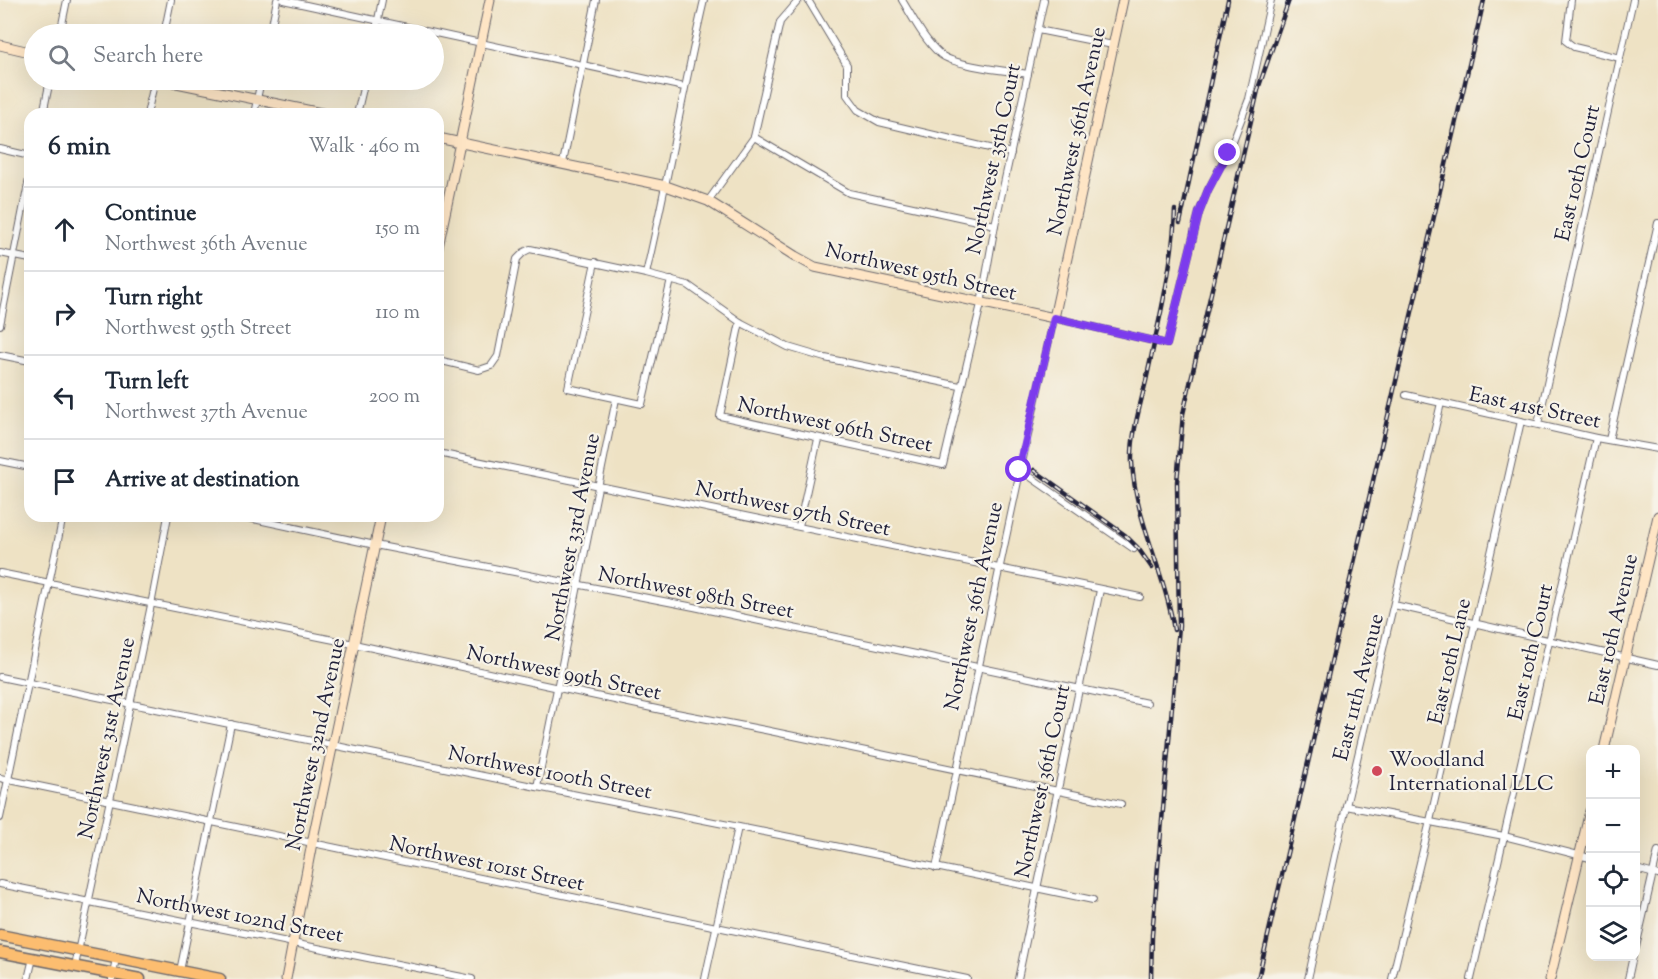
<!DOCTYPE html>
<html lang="en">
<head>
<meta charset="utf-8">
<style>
  :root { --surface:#fff; --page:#f6f6f7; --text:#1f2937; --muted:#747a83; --line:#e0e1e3 }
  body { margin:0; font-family:"Sorts Mill Goudy",serif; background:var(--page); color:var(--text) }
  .controls { position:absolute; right:18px; bottom:18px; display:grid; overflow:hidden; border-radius:12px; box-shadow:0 6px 24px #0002 }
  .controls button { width:54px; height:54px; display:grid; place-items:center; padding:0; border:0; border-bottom:2px solid var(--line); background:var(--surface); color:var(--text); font:30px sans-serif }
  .stop { position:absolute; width:18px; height:18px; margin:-14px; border:4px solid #7c3aed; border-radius:50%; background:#fff }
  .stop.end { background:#7c3aed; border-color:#fff; box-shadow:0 2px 6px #0008 }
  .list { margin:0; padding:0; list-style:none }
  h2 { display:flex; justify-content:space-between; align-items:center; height:78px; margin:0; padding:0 24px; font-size:26px }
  h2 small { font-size:20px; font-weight:400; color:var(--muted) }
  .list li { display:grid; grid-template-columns:39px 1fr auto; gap:18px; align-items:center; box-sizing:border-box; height:84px; padding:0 24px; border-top:2px solid var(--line) }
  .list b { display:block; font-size:22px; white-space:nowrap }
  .list p { margin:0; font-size:20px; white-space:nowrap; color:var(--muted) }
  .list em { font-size:20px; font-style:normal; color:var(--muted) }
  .icon { flex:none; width:33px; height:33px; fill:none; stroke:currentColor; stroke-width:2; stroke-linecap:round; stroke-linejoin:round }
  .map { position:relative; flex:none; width:1658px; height:979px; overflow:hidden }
  .search { position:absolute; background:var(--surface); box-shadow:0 6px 24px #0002; left:24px; top:24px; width:420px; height:66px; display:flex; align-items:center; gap:15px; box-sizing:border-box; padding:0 21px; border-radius:33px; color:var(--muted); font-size:22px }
  .panel { position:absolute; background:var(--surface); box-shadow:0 6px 24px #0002; left:24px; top:108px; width:420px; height:414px; border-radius:18px }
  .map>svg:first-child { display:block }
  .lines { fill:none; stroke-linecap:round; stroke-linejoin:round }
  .street-casing { stroke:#69656b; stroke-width:8 }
  .secondary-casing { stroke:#69656b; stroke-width:11 }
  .primary-casing { stroke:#69656b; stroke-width:13 }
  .street { stroke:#fff; stroke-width:6 }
  .secondary { stroke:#fee5c5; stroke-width:9 }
  .primary { stroke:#fcbd6f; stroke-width:10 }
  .rail-casing { stroke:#22223b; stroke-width:4.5 }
  .rail { stroke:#f7f3e8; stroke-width:2; stroke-dasharray:7; stroke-linecap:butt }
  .route { stroke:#7c3aed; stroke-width:8 }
  .poi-dot { fill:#d1495b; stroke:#f7f3e8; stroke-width:2 }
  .labels { text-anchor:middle; stroke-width:4.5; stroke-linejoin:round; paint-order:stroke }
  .street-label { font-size:21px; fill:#22223b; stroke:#f7f3e8 }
  .poi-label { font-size:21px; fill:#22223b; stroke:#f7f3e8; text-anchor:start }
</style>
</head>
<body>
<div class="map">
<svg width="1658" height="979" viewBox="0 0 1658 979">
  <rect width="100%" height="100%" fill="#f7f3e8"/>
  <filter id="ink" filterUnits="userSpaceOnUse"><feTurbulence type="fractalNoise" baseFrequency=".0167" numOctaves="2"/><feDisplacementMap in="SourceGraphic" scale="12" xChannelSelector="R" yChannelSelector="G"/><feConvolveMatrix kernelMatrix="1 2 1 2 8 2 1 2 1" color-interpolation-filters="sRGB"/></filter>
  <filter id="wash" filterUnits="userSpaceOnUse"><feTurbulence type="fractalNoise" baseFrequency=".008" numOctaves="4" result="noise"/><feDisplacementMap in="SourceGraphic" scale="24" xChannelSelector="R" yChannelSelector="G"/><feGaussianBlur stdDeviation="1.35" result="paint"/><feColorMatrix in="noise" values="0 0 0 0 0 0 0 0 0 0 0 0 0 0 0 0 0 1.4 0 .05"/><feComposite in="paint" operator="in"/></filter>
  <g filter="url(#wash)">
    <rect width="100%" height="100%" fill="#eee2c4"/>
  </g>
  <g filter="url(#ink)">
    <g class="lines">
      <!-- street casing -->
      <g class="street-casing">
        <g id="street">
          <path d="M283,0L684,87"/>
          <path d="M808,0L847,65V95L858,110L879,122L1011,153"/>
          <path d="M902,0C913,18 924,40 940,54C954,66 1008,71 1028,74"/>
          <path d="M1571,0L1566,41L1574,47L1620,58"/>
          <path d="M1038,30L1113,45"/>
          <path d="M60,34L67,0"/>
          <path d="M164,34L171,0"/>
          <path d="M270,34L277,0"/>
          <path d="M375,34L382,0"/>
          <path d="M43,114L50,80"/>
          <path d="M147,114L155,80"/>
          <path d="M254,114L261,80"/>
          <path d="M357,114L365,80"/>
          <path d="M754,137L849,193L995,225"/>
          <path d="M0,149L30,156"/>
          <path d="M563,163L596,0"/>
          <path d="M708,201L754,137L780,22L799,0"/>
          <path d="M0,253L30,259"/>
          <path d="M595,262L568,388L642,404L671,280"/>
          <path d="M646,274C667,183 683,91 704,0"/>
          <path d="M740,322L720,416L943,465L981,304L995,225L1044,0"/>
          <path d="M0,325L30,174"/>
          <path d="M0,355L30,361"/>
          <path d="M438,360L479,370L491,366L498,356L517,259L524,252L530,249L646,274L688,285L740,322L788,347L825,358L960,386"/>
          <path d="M1406,395L1596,438L1658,449"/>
          <path d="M1538,424L1633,0"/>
          <path d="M1609,440L1658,223"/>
          <path d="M438,453L1140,597"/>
          <path d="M0,461L30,467"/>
          <path d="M1019,469L1134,549"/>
          <path d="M239,516L375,545L694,607L1147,703"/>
          <path d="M799,526L818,439"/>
          <path d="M0,573L354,644L666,711L765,730L1121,804"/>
          <path d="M1394,605L1658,665"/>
          <path d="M0,677L537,787L835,846L1093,900"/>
          <path d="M0,778L967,979"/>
          <path d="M537,787L616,399"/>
          <path d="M1346,806L1504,836L1590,858"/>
          <path d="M0,818L63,516"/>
          <path d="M936,868C976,685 1012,501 1054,318L1167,344L1199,213L1208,190L1231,146L1249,99L1271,0"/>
          <path d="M1636,869L1658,875"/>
          <path d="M0,884L472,979"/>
          <path d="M1636,947L1658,851"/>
          <path d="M75,966L151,605L168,516"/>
          <path d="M180,971L231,724"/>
          <path d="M28,979L33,958"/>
          <path d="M112,979L116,958"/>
          <path d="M705,979L738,827"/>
          <path d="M1018,979L1100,590"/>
          <path d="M1308,979L1346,806L1441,403"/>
          <path d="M1392,979L1430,821L1521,421"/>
          <path d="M1471,979L1596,438"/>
          <path d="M1628,979L1633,956"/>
        </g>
      </g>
      <!-- secondary casing -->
      <g class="secondary-casing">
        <g id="secondary">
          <path d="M0,45L34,53"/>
          <path d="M162,80L326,114"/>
          <path d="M438,138L666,186L708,201L795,256L815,267L1054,318L1123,0"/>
          <path d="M438,247L490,0"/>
          <path d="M1604,750L1658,516"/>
          <path d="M286,979L312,843L381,516"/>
          <path d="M1550,979L1590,811"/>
        </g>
      </g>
      <!-- primary casing -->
      <g class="primary-casing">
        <g id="primary">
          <path d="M0,935L220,979"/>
          <path d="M0,952L140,979"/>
        </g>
      </g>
      <!-- street -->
      <use href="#street" class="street"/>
      <!-- secondary -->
      <use href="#secondary" class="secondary"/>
      <!-- primary -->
      <use href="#primary" class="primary"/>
      <!-- rail casing -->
      <g class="rail-casing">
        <g id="rail">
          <path d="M1180,223L1228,0"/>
          <path d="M1034,470L1125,535L1138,548L1152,568"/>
          <path d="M1174,630C1165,572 1135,520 1132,462C1131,435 1140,406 1146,381C1158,324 1173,268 1175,210"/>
          <path d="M1151,979L1152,935L1179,626L1177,482L1183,414L1259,86L1289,0"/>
          <path d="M1258,979L1484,0"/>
        </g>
      </g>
      <!-- rail -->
      <use href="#rail" class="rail"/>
    </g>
  </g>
  <g class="lines" filter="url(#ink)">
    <!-- route -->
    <path class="route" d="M1019,470L1054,318L1167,344L1199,213L1208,190L1228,153"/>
  </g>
  <!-- markers -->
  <circle class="poi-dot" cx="1377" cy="771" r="6"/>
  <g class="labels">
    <!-- street labels -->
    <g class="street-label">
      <text transform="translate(1076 131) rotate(-78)" y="7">Northwest 36th Avenue</text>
      <text transform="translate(993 159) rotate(-78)" y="7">Northwest 35th Court</text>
      <text transform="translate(1577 173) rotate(-77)" y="7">East 10th Court</text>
      <text transform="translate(921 271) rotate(13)" y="7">Northwest 95th Street</text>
      <text transform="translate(1535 407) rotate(12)" y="7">East 41st Street</text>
      <text transform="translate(835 424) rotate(12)" y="7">Northwest 96th Street</text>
      <text transform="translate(793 508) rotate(12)" y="7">Northwest 97th Street</text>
      <text transform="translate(572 537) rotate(-79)" y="7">Northwest 33rd Avenue</text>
      <text transform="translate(696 592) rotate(11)" y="7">Northwest 98th Street</text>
      <text transform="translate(973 606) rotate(-78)" y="7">Northwest 36th Avenue</text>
      <text transform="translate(1613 629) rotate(-77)" y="7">East 10th Avenue</text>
      <text transform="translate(1530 652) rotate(-77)" y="7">East 10th Court</text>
      <text transform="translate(1449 661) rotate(-77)" y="7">East 10th Lane</text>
      <text transform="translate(564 672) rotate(12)" y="7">Northwest 99th Street</text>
      <text transform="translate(1358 687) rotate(-76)" y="7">East 11th Avenue</text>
      <text transform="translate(106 738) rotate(-78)" y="7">Northwest 31st Avenue</text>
      <text transform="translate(315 744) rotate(-78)" y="7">Northwest 32nd Avenue</text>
      <text transform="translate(550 772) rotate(11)" y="7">Northwest 100th Street</text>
      <text transform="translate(1042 781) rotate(-78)" y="7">Northwest 36th Court</text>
      <text transform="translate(487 863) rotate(12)" y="7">Northwest 101st Street</text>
      <text transform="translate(240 915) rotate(11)" y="7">Northwest 102nd Street</text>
    </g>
    <!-- poi labels -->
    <g class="poi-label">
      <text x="1389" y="766">Woodland<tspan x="1389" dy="24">International LLC</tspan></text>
    </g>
  </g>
</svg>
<div class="controls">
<button>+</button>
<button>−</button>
<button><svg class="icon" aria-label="locate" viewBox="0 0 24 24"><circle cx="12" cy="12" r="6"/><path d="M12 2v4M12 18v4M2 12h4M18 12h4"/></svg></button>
<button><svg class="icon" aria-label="layers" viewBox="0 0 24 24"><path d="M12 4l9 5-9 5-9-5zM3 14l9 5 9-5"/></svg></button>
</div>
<div class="stop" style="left:1019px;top:470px"></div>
<div class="stop end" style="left:1228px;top:153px"></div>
<div class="search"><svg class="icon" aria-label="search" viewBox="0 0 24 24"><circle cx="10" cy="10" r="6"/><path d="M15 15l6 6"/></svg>Search here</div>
<section class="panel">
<h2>6 min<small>Walk · 460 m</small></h2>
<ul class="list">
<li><svg class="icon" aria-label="ahead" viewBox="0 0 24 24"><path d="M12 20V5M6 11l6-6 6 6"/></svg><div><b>Continue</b><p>Northwest 36th Avenue</p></div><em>150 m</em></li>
<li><svg class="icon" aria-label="right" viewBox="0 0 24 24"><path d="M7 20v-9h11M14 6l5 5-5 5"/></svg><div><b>Turn right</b><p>Northwest 95th Street</p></div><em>110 m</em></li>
<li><svg class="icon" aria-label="left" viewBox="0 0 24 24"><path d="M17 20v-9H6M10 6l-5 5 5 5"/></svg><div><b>Turn left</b><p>Northwest 37th Avenue</p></div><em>200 m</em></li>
<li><svg class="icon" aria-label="arrive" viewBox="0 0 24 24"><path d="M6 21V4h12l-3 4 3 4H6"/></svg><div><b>Arrive at destination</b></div></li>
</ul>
</section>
</div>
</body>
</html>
